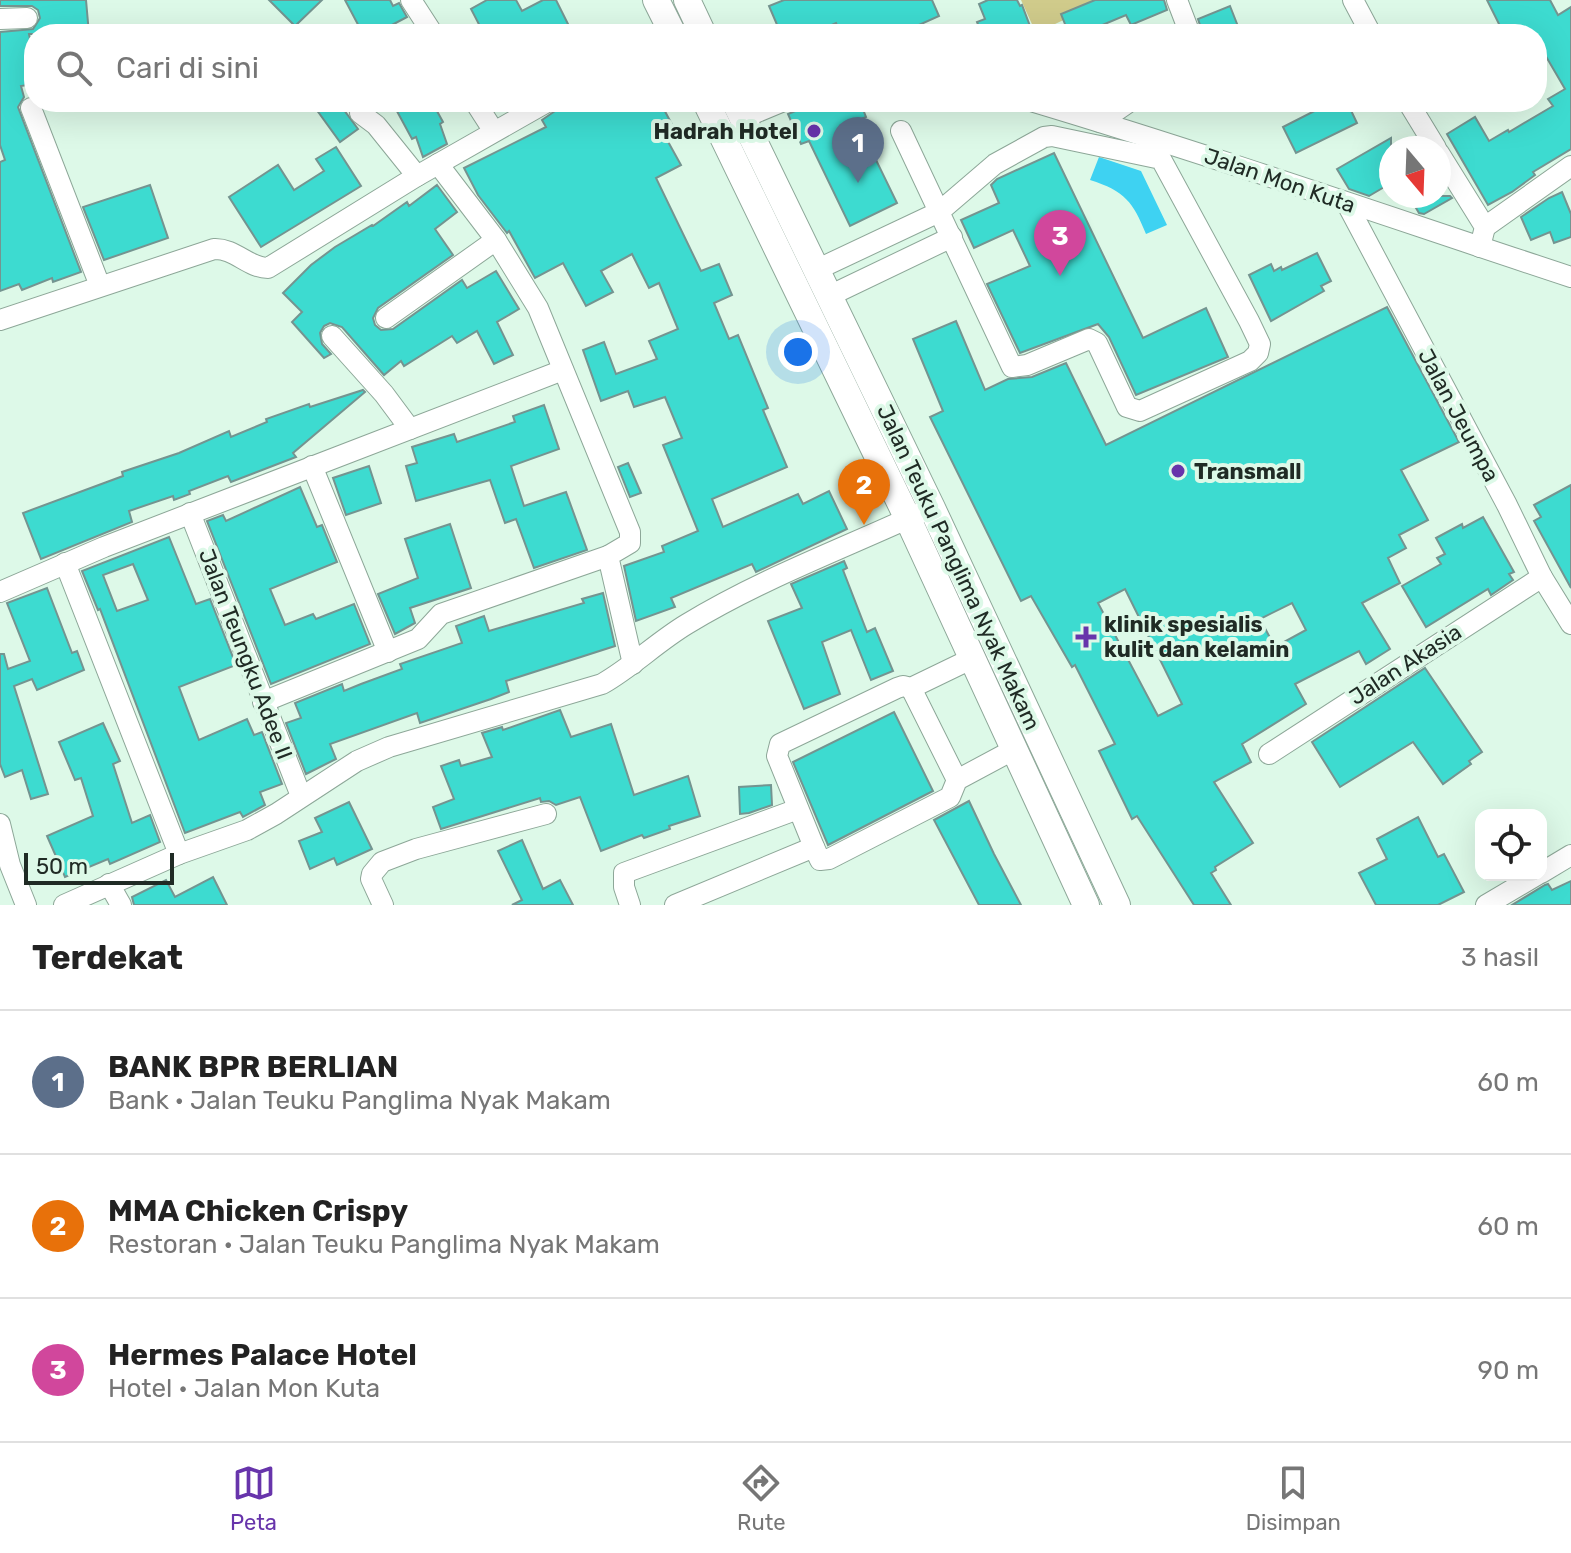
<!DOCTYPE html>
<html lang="id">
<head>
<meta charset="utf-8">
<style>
  :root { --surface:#fff; --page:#f6f6f6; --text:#222; --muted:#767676; --line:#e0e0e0; --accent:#6734ab }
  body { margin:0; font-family:Rubik,sans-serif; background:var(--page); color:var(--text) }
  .controls { position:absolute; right:24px; bottom:24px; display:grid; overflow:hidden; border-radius:16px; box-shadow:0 8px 32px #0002 }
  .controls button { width:72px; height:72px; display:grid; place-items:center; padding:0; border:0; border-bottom:2px solid var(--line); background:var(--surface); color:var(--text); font:40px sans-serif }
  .compass { position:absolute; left:1379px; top:136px; width:72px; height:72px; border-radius:50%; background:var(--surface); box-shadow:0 8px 32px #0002; rotate:161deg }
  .scale { position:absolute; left:24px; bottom:20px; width:150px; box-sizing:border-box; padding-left:8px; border:4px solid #202b25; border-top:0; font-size:22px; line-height:28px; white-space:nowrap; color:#202b25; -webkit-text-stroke:6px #ddf9e8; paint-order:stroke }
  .you { position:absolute; left:798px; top:352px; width:28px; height:28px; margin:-20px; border:6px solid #fff; border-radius:50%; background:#1a73e8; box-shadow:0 0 0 12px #1a73e833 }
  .badge { display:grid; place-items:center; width:52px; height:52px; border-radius:50%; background:var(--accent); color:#fff; font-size:26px; font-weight:700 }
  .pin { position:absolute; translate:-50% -66px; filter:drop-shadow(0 2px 4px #0008) }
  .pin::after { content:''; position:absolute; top:42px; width:28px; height:24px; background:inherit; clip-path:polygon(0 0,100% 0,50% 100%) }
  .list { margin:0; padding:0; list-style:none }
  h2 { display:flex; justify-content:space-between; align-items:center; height:104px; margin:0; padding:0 32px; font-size:34px }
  h2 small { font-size:26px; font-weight:400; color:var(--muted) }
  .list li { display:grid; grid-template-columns:52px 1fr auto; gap:24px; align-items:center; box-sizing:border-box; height:144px; padding:0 32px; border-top:2px solid var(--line) }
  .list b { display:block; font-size:30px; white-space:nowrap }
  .list p { margin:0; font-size:26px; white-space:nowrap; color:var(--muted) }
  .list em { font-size:26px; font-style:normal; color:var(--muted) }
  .icon { flex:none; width:44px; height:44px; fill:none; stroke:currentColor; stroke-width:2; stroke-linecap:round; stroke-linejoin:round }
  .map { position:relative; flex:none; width:1571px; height:905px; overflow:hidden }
  .search { position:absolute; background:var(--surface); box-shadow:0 8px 32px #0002; left:24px; right:24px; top:24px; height:88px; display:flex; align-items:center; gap:20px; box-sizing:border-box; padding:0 28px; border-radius:32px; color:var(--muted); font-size:30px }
  .sheet { height:536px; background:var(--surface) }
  nav { display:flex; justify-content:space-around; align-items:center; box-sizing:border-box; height:112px; border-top:2px solid var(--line); background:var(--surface); font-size:22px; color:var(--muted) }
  nav a { display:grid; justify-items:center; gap:4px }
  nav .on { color:var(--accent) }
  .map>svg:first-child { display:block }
  .green { fill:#d0cb8b }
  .water { fill:#3ed2f2 }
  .building { fill:#3ddbd0; stroke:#749490; stroke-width:2; fill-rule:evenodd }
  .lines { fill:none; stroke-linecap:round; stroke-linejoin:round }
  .minor-casing { stroke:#8da798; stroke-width:22 }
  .major-casing { stroke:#8da798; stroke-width:28 }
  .minor { stroke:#fff; stroke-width:20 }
  .major { stroke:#fff; stroke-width:26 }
  .poi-dot { fill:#6734ab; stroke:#ddf9e8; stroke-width:3 }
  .labels { text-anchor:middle; stroke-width:8; stroke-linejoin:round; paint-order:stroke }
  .poi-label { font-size:22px; font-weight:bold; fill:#202b25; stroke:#ddf9e8; text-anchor:start }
  .street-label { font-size:22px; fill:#202b25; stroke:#ddf9e8 }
</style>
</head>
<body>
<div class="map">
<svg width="1571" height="905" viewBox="0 0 1571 905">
  <rect width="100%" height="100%" fill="#ddf9e8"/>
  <!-- green -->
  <path class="green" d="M1021,0H1106L1036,33Z"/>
  <!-- water -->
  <path class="water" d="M1099,157L1141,171L1167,225L1146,234C1133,202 1125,191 1090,180Z"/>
  <!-- building -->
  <g class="building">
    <path d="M0,0H86L89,34H29L34,59V84L21,86L24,97L18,107L81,272L53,282L52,278L22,290L19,284L0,291V162L5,160L0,145V32L33,29L40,18L38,10L32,6H0Z"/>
    <path d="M269,0H322L295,26Z"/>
    <path d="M345,0H390L393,6L399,3L407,17L375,34H363Z"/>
    <path d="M487,0H516L522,11L543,0H556L573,34H484L471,9Z"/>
    <path d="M784,0H932L939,16L899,34H841L836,23L811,34H781L769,6Z"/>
    <path d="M988,0H1017L1020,6L1022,5L1033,34H982L977,22L985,19L979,4Z"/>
    <path d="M1095,0H1164L1167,10L1131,25L1126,15L1081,34H1069L1061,14Z"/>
    <path d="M1487,0H1550L1558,15L1571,7V149L1533,172L1535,175L1512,192L1488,205L1447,134L1475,117L1489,141L1508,130L1509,132L1553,106L1548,99L1565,89L1544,53L1537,57V34H1527L1523,27L1504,34Z"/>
    <path d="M1230,6L1241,34H1203L1198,19Z"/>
    <path d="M311,102H338L358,129L340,142Z"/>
    <path d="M392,102H432L443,122L440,124L447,144L423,157L416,137L412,139Z"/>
    <path d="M560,102H660L676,132L666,138L681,165L656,178L701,271L719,264L732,295L714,303L729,339L738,335L768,408L763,410L787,467L712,499L723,527L798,494L803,504L829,491L847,529L756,572L752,564L671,598L675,607L636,621L624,566L664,552L662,546L698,531L663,445L682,438L665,397L634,407L628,391L601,401L583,350L604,342L616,374L657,359L649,341L678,329L659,283L649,288L632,254L601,271L613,292L586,306L563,263L535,278L509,231L507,233L478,195L464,168L546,127L542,120L558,109Z"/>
    <path d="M817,102H860L866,117L857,121L897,203L850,226L809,141L801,144L788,114Z"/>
    <path d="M1332,102H1347L1357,123L1296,153L1283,127Z"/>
    <path d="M1391,138V183L1369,196L1349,189L1337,169Z"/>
    <path d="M336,147L361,186L261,247L229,197L278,165L294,190L324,171L316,159Z"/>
    <path d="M1054,153L1143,338L1206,308L1228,357L1136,395L1109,337L1098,324L1020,353L987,284L1030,266L1013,230L974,248L961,220L999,203L991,185L997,179Z"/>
    <path d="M150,185L168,238L104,260L83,207Z"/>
    <path d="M437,185L457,212L435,229L453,255L378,308L373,318L375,325L381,330L393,329L462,280L467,288L496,271L519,309L497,322L513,355L494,364L477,331L457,343L452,336L404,366L401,361L384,375L342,327L330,323L324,326L320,333L322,344L331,354L324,358L292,322L302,312L283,293L311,265L335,247L372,225L373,226L407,202L409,206Z"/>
    <path d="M1562,192L1571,214V237L1554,243L1550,232L1531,240L1521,217L1549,198Z"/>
    <path d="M1409,196H1450L1452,198L1424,214L1419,213Z"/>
    <path d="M1317,253L1331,281L1321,286L1324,291L1271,321L1249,275L1271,264L1274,271L1281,267L1282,270Z"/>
    <path d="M1387,307L1459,442L1401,470L1428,520L1399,535L1406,548L1388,558L1400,583L1362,603L1390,649L1366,664L1359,651L1295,684L1306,704L1242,744L1251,762L1214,782L1253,843L1215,867L1216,870L1211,873L1231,905H1194L1137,816L1132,819L1114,782L1099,751L1115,744L1075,665L1072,667L1031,596L1021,601L930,417L943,411L913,339L956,321L985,390L1008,379L1032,377L1066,363L1106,445ZM1125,589L1182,704L1158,716L1098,603ZM1292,603L1306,630L1275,647L1260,619Z"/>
    <path d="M363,390L365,392L293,453L296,457L231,482L228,476L189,491L190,494L174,500L173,496L129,511L132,522L41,559L23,513L123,476L122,472L179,453L229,431L231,437L267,422L266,419L309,404L310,407Z"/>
    <path d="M544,405L559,449L511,466L524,506L566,492L587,550L534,568L516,519L505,523L490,480L416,501L406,466L417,463L412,447L454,434L457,442L515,422L513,416Z"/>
    <path d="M628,463L641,493L630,497L618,467Z"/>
    <path d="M369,466L381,503L346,515L333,478Z"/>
    <path d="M1571,485V588L1534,521L1541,517L1534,505Z"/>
    <path d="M300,487L317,527L322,525L337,562L270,589L285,625L313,614L316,619L354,604L370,644L271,684L207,521L223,515L226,521Z"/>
    <path d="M1483,517L1514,572L1509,574L1513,580L1491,595L1488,589L1426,627L1402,586L1441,564L1437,558L1445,554L1436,538L1462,524L1463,528Z"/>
    <path d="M450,524L471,588L410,608L415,623L395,634L378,594L418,578L405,539Z"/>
    <path d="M169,537L196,604L210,599L236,665L179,687L199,740L247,719L254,735L262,732L282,784L260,792L265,805L243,817L240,812L185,833L100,609L98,610L82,571ZM133,564L148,600L117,611L103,575Z"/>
    <path d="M844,561L847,568L843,570L867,632L875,628L893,671L871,680L851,630L822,642L840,694L804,709L768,621L802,608L791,584Z"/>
    <path d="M47,588L72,653L77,651L84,670L37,690L32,679L14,686L48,794L31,799L22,770L5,777L0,764V654H4L8,669L30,661L7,603Z"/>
    <path d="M603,593L615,646L506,681L509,692L491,699L420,723L417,713L330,744L336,759L306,774L286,723L301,718L295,703L342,684L344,691L361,684L402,669L400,664L462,643L456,626L484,616L489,631L584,603L582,599Z"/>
    <path d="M1425,668L1482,752L1469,761L1471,764L1443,784L1413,742L1340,787L1312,742Z"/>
    <path d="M560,710L571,737L611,724L634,795L688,776L700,816L669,826L670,829L644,838L642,835L601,851L580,797L556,805L549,801L541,802L540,798L441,829L433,807L454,799L441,766L459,760L461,766L492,757L482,733L502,727L503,730Z"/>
    <path d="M894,712L933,791L828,845L793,762Z"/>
    <path d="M103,723L120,761L113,764L132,823L150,815L160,842L110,864L108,859L65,877L47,836L93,816L81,778L75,780L59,742Z"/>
    <path d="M771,785L772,805L749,813L740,814L739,787Z"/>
    <path d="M969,801L994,854L1021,905H979L934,820Z"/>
    <path d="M349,802L372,849L337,865L334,858L310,869L299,841L322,832L315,818Z"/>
    <path d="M1418,817L1438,857L1444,854L1464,892L1438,905H1376L1359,873L1387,859L1377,839Z"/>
    <path d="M522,840L543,889L560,880L573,905H512L522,900L498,851Z"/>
    <path d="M213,877L227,905H134L132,897L166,880L175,897Z"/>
    <path d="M1571,881V905H1512L1545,885L1548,884L1552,890Z"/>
  </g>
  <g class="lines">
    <!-- minor casing -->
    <g class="minor-casing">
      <g id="minor">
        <path d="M411,0L433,34"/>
        <path d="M1177,0L1190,34"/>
        <path d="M1353,0L1371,34"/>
        <path d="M0,19L27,18"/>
        <path d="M475,102L493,130"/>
        <path d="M1034,102C1214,156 1392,218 1571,277"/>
        <path d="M1408,102L1436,148"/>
        <path d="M31,108L100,286"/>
        <path d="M360,113L376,125L417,176"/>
        <path d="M743,118L781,102"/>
        <path d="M1100,122L1129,102"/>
        <path d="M1439,153L1485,227L1480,247"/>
        <path d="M438,164L496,240L538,308L630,532V543L608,556L633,664"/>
        <path d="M1347,204L1507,505L1542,577L1571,624"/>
        <path d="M1485,227L1571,166"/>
        <path d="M816,270L939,212L995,164L1044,137L1052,136L1161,159L1249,321L1260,344L1258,353L1250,361L1140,411L1127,407L1097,343L1089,339L1027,365L1012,367L901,131"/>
        <path d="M829,296L952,237"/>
        <path d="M386,318L496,240"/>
        <path d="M0,320L214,249C235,248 248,268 268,268L417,176L547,102"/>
        <path d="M332,336L384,394L410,429"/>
        <path d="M312,466L388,652"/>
        <path d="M190,513L301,796"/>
        <path d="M65,563L179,854"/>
        <path d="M0,592L104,547L563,370"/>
        <path d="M911,688L957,780"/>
        <path d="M263,702L418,639L441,614L608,556"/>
        <path d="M1269,754L1542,577"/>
        <path d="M0,824L10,865L26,905"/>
        <path d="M814,847L777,756L780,744L897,688L903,686L911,688L971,659"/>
        <path d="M1541,873L1571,855"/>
        <path d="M109,884L121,905"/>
        <path d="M64,905L179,854L247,830L276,814L357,761L389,747L602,684C632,667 657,642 687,624C761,579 842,549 920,513"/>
        <path d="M383,905L371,879L372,874L382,862L416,849L546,814"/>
        <path d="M630,905L624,887V873L798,809"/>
        <path d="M675,905L814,847L820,860L829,859L950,797L957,780L1013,750"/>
        <path d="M1486,905L1537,875"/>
      </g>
    </g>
    <!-- major casing -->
    <g class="major-casing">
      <g id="major">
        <path d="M656,0L673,34"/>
        <path d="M687,0L703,34"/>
        <path d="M706,102L908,519L1086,905"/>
        <path d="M735,102L932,508L1117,905"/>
      </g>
    </g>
    <!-- minor -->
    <use href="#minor" class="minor"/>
    <!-- major -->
    <use href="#major" class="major"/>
  </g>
  <!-- markers -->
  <g class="poi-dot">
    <circle cx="814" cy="131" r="8"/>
    <circle cx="1178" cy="471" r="8"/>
    <path d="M1082 625h8v8h8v8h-8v8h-8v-8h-8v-8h8z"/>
  </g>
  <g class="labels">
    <!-- poi labels -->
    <g class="poi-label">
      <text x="798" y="139" text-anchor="end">Hadrah Hotel</text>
      <text x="1194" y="479">Transmall</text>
      <text x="1104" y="632">klinik spesialis<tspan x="1104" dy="25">kulit dan kelamin</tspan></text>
    </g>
    <!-- street labels -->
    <g class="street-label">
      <text transform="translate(1280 180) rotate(19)" y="8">Jalan Mon Kuta</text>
      <text transform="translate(1459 415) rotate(62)" y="8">Jalan Jeumpa</text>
      <text transform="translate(959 567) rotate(65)" y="8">Jalan Teuku Panglima Nyak Makam</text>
      <text transform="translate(246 654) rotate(69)" y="8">Jalan Teungku Adee II</text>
      <text transform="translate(1405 664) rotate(-33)" y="8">Jalan Akasia</text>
    </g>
  </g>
</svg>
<div class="controls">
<button><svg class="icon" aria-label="locate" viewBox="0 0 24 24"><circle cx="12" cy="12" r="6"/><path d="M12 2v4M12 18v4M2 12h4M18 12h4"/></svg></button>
</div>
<svg class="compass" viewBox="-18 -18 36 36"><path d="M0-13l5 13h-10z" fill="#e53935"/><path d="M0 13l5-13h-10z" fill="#767676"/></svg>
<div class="scale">50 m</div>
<div class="you"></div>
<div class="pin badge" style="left:858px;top:183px;background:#5c6f8a">1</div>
<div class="pin badge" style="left:864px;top:525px;background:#e8710a">2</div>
<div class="pin badge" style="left:1060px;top:276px;background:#d1479c">3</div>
<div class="search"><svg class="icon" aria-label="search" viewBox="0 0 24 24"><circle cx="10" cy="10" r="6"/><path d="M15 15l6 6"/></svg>Cari di sini</div>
</div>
<section class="sheet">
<h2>Terdekat<small>3 hasil</small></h2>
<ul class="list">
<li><span class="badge" style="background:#5c6f8a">1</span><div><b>BANK BPR BERLIAN</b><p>Bank · Jalan Teuku Panglima Nyak Makam</p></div><em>60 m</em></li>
<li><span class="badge" style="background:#e8710a">2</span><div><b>MMA Chicken Crispy</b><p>Restoran · Jalan Teuku Panglima Nyak Makam</p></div><em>60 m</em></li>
<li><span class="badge" style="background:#d1479c">3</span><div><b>Hermes Palace Hotel</b><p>Hotel · Jalan Mon Kuta</p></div><em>90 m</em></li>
</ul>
</section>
<nav>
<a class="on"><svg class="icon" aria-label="map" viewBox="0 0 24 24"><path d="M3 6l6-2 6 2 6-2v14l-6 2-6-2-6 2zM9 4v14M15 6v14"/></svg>Peta</a>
<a><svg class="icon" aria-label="directions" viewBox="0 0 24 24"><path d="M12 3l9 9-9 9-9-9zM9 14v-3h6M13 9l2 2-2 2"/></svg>Rute</a>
<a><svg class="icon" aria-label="saved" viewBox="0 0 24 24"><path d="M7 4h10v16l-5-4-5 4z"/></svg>Disimpan</a>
</nav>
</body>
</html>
